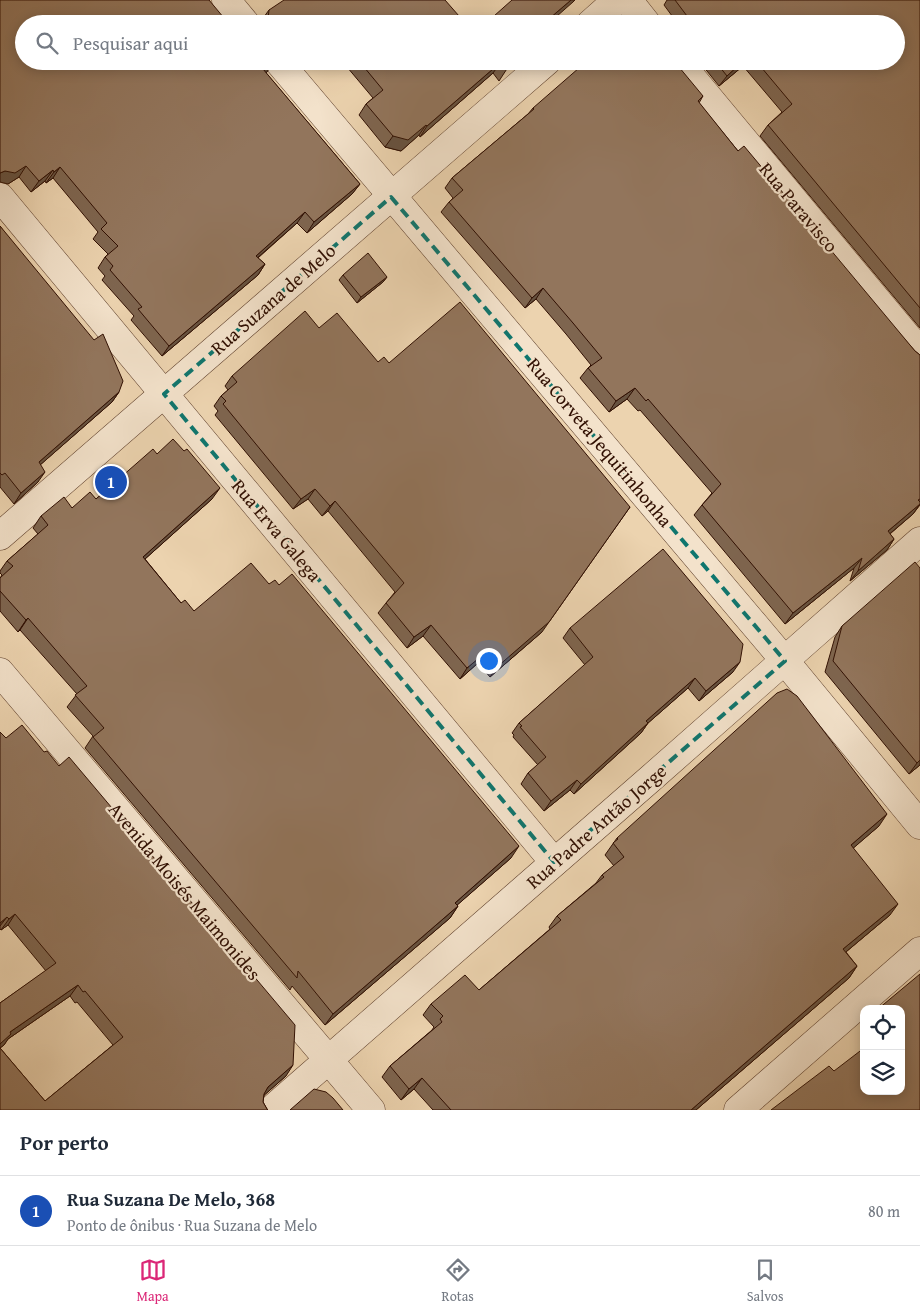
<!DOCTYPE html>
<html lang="pt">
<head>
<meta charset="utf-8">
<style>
  :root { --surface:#fff; --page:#f6f6f7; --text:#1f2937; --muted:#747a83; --line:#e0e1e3; --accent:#db2777 }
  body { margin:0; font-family:"Gentium Book Plus",serif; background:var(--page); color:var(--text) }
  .controls { position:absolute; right:15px; bottom:15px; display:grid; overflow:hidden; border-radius:10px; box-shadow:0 2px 12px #0003 }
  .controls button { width:45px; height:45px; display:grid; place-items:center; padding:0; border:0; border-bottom:1px solid var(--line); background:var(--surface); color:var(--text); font:25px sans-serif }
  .you { position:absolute; left:488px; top:660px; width:18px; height:18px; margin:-12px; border:4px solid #fff; border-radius:50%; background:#1a73e8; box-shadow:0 0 0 8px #1a73e833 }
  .badge { display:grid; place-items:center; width:32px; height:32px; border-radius:50%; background:var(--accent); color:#fff; font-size:16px; font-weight:700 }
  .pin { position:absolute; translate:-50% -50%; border:2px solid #fff; box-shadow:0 1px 5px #0006 }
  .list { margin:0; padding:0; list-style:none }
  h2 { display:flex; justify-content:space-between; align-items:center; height:65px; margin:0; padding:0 20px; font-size:21px }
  h2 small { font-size:16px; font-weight:400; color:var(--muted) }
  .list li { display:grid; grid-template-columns:32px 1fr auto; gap:15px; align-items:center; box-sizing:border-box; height:70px; padding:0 20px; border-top:1px solid var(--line) }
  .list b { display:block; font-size:19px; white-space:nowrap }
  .list p { margin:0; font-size:16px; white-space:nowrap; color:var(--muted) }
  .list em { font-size:16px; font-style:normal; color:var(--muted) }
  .icon { flex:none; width:28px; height:28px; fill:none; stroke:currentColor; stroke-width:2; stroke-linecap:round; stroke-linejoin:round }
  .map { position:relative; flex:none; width:920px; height:1110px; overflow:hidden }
  .search { position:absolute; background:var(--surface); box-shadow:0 2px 12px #0003; left:15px; right:15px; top:15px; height:55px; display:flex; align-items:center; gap:12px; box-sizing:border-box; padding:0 18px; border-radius:28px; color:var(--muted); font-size:19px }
  .sheet { height:135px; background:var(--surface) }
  nav { display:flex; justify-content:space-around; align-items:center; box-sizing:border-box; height:70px; border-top:1px solid var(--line); background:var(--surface); font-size:14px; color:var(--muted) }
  nav a { display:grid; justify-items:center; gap:2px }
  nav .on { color:var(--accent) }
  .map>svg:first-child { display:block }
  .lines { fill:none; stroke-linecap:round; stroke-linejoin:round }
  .minor-casing { stroke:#5f402d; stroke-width:29 }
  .minor { stroke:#f3e2cb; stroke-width:28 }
  .wall { fill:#7e654f; stroke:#300f02; fill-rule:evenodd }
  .shaded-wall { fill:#665240; stroke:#300f02 }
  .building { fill:#92755c; stroke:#300f02 }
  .marked { fill:none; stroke:#0f766e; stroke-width:4; stroke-dasharray:10 6; stroke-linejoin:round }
  .labels { text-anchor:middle; stroke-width:4.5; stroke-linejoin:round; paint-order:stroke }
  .street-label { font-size:19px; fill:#300f02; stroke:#f3e2cb }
</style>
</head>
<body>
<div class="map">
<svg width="920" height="1110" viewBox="0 0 920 1110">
  <rect width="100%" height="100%" fill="#ecd3af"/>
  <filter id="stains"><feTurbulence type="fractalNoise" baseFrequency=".004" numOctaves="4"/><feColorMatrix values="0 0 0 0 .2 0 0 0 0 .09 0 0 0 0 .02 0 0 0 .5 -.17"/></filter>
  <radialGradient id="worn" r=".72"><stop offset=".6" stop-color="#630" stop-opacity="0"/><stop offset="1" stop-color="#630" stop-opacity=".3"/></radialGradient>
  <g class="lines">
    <!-- minor casing -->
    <g class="minor-casing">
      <g id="minor">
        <path d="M226,0L246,24"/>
        <path d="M628,0L647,24"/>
        <path d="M590,24L617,0"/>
        <path d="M278,61L785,661L920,825"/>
        <path d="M678,61L920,352"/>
        <path d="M0,197L554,862"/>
        <path d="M0,536L547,61"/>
        <path d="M0,672L371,1110"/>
        <path d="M271,1110L650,779L920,541"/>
        <path d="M738,1110L920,951"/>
      </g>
    </g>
    <!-- minor -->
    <use href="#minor" class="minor"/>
  </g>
  <!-- wall -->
  <g class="wall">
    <path d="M0,0L267,72L266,73L360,184L352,194L307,233L297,223L258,258L265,264L258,275L162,356L131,320L134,316L102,280L105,276L98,268L105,257L108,254L93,239L98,232L53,178L46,183L45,181L31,192L19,177L8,184Z"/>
    <path d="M667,0H920V328L760,136L768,125L782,112L743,66L719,86L699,61H896V24H678L664,5Z"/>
    <path d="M269,10L466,24H261V21Z"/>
    <path d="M342,61H512L499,81L493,73L420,137L419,135L401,151L385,147L359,115L366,104L373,98Z"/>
    <path d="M703,96L699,103L738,151L915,351L920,355V505L913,514L890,534L894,539L887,550L850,581L854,568L785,624L694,515L702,505L712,493L640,410L638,411L627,399L609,412L580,378L588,368L591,365L566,334L536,299L525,308L441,212L449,202L453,198L445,188L452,178L528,114L533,108Z"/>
    <path d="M0,226L119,392L112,402L40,465L38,482L14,504L0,487Z"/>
    <path d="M343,275L387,277L383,282L357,303L339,280Z"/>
    <path d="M232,376L542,632L490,677L478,663L460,679L423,636L407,648L378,613L386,603L395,592L328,511L322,516L308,499L293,509L215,415L218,411L214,406L221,396L228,390L225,386Z"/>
    <path d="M157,454L212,499L145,559L181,603L194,611L511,858L457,905L458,906L450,918L325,1025L292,986L290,990L85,748L93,736L67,707L77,694L20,630L18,632L0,611V578L2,575L0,573V571L7,561L38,534L33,528L41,516L72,508L96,499Z"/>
    <path d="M920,568V765L909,774L825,672L835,637L842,626Z"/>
    <path d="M570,628L733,672L699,701L688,688L648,723L641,733L574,794L570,790L544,811L521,784L528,773L538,765L513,737L514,735L512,733L519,723L585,665L563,638Z"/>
    <path d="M0,732L286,1076L264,1095L263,1102L267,1109L0,1110V1003L46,971L8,925L1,930L0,929ZM70,996L75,1003L77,1002L113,1045L45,1101L0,1048L4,1045L8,1039Z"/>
    <path d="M879,826L853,848L890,915L846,952L857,966L849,978L696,1110H433L414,1089L401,1100L382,1077L390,1066L432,1030L434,1027L423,1015L431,1004L479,990L550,929L549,927L557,916L596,883L602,875L614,866L605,855L617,838Z"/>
  </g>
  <!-- shaded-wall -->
  <g class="shaded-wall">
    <path d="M571,0H575L573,2L548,24H543Z"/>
    <path d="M274,61L267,72L255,80L263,69Z"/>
    <path d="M743,61H746L743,66L719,86L727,76Z"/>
    <path d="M501,62L493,73L420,137L427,126Z"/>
    <path d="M426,125L419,135L401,151L385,147L393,136Z"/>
    <path d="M26,166L19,177L8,184L0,182V173L5,171Z"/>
    <path d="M60,167L53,178L46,183L54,172Z"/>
    <path d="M53,170L45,181L31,192L39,181Z"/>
    <path d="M360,184L352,194L307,233L314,222Z"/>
    <path d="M305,212L297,223L248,266L256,256Z"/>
    <path d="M265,264L258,275L162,356L169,346Z"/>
    <path d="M387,277L383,282L357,303L361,297Z"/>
    <path d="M543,288L536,299L525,308L532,298Z"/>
    <path d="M635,388L627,399L609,412L616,401Z"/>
    <path d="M119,392L112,402L31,473L39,462Z"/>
    <path d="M45,472L38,482L14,504L21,493Z"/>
    <path d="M220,488L212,499L135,568L143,557Z"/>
    <path d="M315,489L308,499L293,509L301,499Z"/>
    <path d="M335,501L328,511L322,516L330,506Z"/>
    <path d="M920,504L913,514L880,542L888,531Z"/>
    <path d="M630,507L542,632L490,677L497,667Z"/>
    <path d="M894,539L887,550L850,581L858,571Z"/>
    <path d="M862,558L854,568L785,624L793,613Z"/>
    <path d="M28,618L20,630L18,632L26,620Z"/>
    <path d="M431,625L423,636L407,648L414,637Z"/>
    <path d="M485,653L478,663L460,679L467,668Z"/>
    <path d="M740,662L733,672L699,701L706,691Z"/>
    <path d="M695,678L688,688L639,731L646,721Z"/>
    <path d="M648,723L641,733L574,794L581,784Z"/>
    <path d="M920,760V765L909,774L917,763Z"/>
    <path d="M577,780L570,790L544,811L551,801Z"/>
    <path d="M887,814L879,826L843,857L851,845Z"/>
    <path d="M519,846L511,858L447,914L455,903Z"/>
    <path d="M898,904L890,915L835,961L843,949Z"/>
    <path d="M458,906L450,918L325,1025L333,1014Z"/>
    <path d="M15,914L8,925L1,930L9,919Z"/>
    <path d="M7,917L0,926V923Z"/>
    <path d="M857,966L849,978L696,1110H691Z"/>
    <path d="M78,985L70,996L8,1039L4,1045L0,1048V1044L10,1032Z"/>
    <path d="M293,1065L286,1076L261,1098L268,1087Z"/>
    <path d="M422,1078L414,1089L401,1100L409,1089Z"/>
  </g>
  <!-- building -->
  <g class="building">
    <path d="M0,0H209L229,24H24V61H274L263,69L360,184L314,222L305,212L256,256L265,264L169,346L138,309L142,307L110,270L113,266L105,257L118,246L101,229L107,223L60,167L54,172L53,170L39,181L26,166L15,173L5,171L0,173Z"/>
    <path d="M284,0H445L466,24H264L268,19L269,10Z"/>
    <path d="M512,0H571L543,24H485Z"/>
    <path d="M675,0H920V308L768,125L792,104L756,61H896V24H693Z"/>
    <path d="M359,61H512L506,70L501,62L427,126L426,125L408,140L393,136L366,104L383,90Z"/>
    <path d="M587,61H653L663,67L671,61H674L703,96L698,101L738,151L744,146L915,351L920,355V499L918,500L920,502V504L888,531L894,539L858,571L862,558L793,613L702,505L721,484L648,399L646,401L635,388L616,401L588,368L602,358L573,323L543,288L532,298L449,202L463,190L452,178L534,109L533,108Z"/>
    <path d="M715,61H743L727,76Z"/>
    <path d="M0,226L94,340L103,334L123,381L119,392L39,462L45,472L21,493L5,473L2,475L0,473Z"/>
    <path d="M368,253L387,277L361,297L343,275Z"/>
    <path d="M460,302L630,507L549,622L497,667L485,653L467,668L431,625L414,637L386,603L404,583L335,501L330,506L315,489L301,499L223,404L226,401L221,396L237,382L232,376L305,311L319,328L337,313L378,362L384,357L389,363Z"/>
    <path d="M173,439L184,451L187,449L220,488L143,557L181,603L185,600L194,611L251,563L269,584L275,580L279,585L292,574L519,846L455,903L458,906L333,1014L298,971L297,978L93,737L104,728L75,695L87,686L28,618L26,620L0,591V578L13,566L7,561L48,525L41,516L64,497L72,508L90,492L96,499L153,449L157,454Z"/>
    <path d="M663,549L743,644L740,662L706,691L695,678L646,721L648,723L581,784L577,780L551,801L528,773L546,757L520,727L522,726L519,723L593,657L570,628Z"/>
    <path d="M915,562L920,568V760L917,763L833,661L842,626Z"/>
    <path d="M787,689L797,696L887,814L851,845L898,904L843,949L857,966L691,1110H451L422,1078L409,1089L390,1066L442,1022L440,1019L443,1016L431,1004L465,975L479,990L561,920L557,916L604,877L602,875L624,857L613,843L618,839L617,838L777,693Z"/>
    <path d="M22,725L44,752L47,751L59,766L69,757L295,1025L293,1065L268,1087L264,1094L263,1102L267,1109L268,1110H0V1048L45,1101L123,1037L85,991L83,992L78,985L10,1032L11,1034L0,1044V1003L56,963L15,914L9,919L7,917L0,923V732L6,738Z"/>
    <path d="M920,974V1110H771L829,1066L834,1071L864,1048V1091H901V1009H878Z"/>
    <path d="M314,1089L326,1092L333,1098L343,1110H290Z"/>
  </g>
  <!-- marked area -->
  <path class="marked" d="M391,197L785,661L554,862L164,394Z"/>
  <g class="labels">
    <!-- street labels -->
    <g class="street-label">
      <text transform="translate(799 207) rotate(50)" y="7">Rua Paravisco</text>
      <text transform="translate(273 299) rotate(-41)" y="7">Rua Suzana de Melo</text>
      <text transform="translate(600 442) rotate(50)" y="7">Rua Corveta Jequitinhonha</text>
      <text transform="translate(277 530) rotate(50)" y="7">Rua Erva Galega</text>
      <text transform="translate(596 826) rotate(-41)" y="7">Rua Padre Antão Jorge</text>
      <text transform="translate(185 891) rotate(50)" y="7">Avenida Moisés Maimonides</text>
    </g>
  </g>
  <rect width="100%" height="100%" filter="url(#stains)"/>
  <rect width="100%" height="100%" fill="url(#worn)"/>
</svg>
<div class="controls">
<button><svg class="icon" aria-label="locate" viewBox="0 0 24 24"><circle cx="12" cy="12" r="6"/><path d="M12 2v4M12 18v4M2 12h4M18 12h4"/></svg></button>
<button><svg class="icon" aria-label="layers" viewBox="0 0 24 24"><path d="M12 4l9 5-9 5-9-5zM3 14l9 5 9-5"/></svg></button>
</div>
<div class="you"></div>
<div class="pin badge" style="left:111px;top:482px;background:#1a4fb4">1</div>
<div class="search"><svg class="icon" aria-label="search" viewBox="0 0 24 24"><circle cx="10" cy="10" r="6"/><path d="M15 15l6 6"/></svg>Pesquisar aqui</div>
</div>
<section class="sheet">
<h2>Por perto<small></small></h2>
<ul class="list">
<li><span class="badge" style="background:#1a4fb4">1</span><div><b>Rua Suzana De Melo, 368</b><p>Ponto de ônibus · Rua Suzana de Melo</p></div><em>80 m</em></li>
</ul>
</section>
<nav>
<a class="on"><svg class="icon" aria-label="map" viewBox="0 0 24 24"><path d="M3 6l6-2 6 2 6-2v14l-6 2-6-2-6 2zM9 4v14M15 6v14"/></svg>Mapa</a>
<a><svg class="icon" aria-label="directions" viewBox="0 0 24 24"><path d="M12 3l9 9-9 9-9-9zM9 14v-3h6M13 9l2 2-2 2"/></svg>Rotas</a>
<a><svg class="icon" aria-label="saved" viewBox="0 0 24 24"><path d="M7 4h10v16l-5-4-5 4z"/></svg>Salvos</a>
</nav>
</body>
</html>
